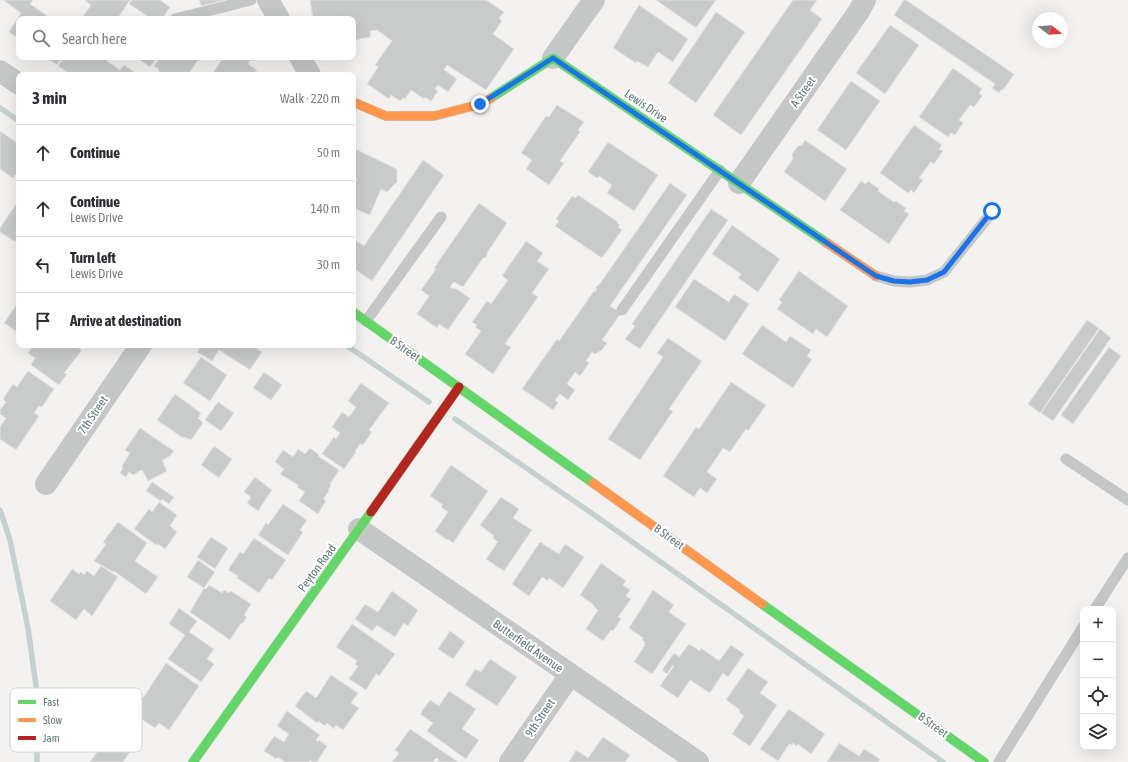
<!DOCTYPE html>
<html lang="en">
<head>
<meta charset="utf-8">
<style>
  :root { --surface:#fff; --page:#f7f7f7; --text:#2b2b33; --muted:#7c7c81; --line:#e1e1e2 }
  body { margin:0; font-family:"Asap Condensed",sans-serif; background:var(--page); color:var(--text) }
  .controls { position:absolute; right:12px; bottom:12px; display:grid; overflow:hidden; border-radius:8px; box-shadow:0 4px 16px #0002 }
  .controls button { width:36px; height:36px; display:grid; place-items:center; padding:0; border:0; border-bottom:1px solid var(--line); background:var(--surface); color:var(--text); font:20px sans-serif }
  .compass { position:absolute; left:1032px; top:12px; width:36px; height:36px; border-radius:50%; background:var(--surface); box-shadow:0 4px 16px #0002; rotate:107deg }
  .stop { position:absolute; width:12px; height:12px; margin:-9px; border:3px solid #1a73e8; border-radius:50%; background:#fff }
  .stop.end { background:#1a73e8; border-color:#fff; box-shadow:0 1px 4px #0008 }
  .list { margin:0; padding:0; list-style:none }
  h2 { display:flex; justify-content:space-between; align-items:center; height:52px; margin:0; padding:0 16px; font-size:17px }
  h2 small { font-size:13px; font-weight:400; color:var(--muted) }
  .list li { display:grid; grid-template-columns:26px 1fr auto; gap:12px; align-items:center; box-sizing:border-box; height:56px; padding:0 16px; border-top:1px solid var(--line) }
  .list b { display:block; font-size:15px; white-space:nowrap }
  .list p { margin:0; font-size:13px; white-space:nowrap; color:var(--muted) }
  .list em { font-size:13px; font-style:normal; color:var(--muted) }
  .icon { flex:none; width:22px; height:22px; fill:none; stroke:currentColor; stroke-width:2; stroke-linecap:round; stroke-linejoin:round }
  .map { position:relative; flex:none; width:1128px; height:762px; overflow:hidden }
  .search { position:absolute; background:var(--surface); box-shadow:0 4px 16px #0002; left:16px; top:16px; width:340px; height:44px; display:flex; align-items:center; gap:10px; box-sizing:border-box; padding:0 14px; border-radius:8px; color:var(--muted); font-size:15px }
  .panel { position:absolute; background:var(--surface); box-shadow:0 4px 16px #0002; left:16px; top:72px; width:340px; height:276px; border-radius:8px }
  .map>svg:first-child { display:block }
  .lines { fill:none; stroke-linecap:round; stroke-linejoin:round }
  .stream { stroke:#c5d0d0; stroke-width:5.5 }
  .building { fill:#c9cbcb; stroke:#e2e2e1 }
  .fast-casing { stroke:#cecfcf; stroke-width:10 }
  .slow-casing { stroke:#cecfcf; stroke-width:10 }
  .jam-casing { stroke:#cecfcf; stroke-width:10 }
  .lane { stroke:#c5c7c7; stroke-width:11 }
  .street { stroke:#c5c7c7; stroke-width:22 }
  .fast { stroke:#63d668; stroke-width:9 }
  .slow { stroke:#ff974d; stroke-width:9 }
  .jam { stroke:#b3261e; stroke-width:9 }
  .route { stroke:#1a73e8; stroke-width:5 }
  .labels { text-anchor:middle; stroke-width:4; stroke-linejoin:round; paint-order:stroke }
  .street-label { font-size:12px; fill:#61777a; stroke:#fff }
  .key { fill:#fff; stroke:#d0d6d7; stroke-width:1 }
  .key-label { font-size:11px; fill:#61777a }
</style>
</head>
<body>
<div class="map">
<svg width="1128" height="762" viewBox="0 0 1128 762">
  <rect width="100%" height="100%" fill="#f3f2f1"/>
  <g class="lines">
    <!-- stream -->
    <g class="stream">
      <path d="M0,108L19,121"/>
      <path d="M346,345L429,402"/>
      <path d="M455,419L590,512L943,762"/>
      <path d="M0,510L10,540L28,628L37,693V762"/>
    </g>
  </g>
  <!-- building -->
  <g class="building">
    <path d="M3,0H33L30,4L52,19H19V39L9,32L21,13Z"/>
    <path d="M86,0H130L117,19H81L91,5L85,1Z"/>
    <path d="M132,0H160L170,7L162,19H152L129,4Z"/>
    <path d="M199,0H225L201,6Z"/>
    <path d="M310,0H486L504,12L499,18L502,21L493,34L514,49L486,90L447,65L444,70L457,79L448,92L438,85L435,89L438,91L431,101L425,97L424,99L411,90L405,99L403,98L400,101L391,95L389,99L367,84L378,67L375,65L392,41L377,30L370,31L371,37L353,40V19H313Z"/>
    <path d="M656,0H716L696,28Z"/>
    <path d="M793,0H817L810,10L822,19L741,135L713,115Z"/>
    <path d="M904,0H906L1014,74L1003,90L1002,89L999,93L992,88L995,84L894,15Z"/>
    <path d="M639,5L688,39L673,62L658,52L648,67L637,61L636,63L613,48Z"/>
    <path d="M716,12L745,32L696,103L668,83Z"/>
    <path d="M890,25L919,45L885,94L856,73Z"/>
    <path d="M46,57H62L57,65Z"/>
    <path d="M64,57H109L107,61L120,70L124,65L139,75H69L67,74L68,73L58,66Z"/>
    <path d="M136,57H157L150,67Z"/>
    <path d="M161,57H200L188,75H165L158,70L159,69L154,66Z"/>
    <path d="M224,57H245L250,60L248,64L257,70L253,75H214L212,74Z"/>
    <path d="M953,68L982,89L979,93L982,96L974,107L970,105L959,120L963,123L955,135L951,133L948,137L919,117Z"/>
    <path d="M851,81L880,101L846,150L817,130Z"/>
    <path d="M557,105L584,122L578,130L580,132L560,161L564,163L549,185L526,169L532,160L521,153L546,116L549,117Z"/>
    <path d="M914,125L942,145L939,149L943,151L934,164L931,162L919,178L923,180L914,193L911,190L908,193L880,173Z"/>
    <path d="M0,131L19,144V170L13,178L0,169Z"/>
    <path d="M805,140L847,169L825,201L784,172L793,159L792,154L798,146L802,145Z"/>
    <path d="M608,142L658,175L634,211L607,193L612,185L599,176L597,178L588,172Z"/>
    <path d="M353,148L397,169V182L387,192L381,189L370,215L353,208V184L354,185L357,178L353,177Z"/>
    <path d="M423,160L444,175L372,281L355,269L353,271V239L364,246Z"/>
    <path d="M861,181L866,184L868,181L879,189L878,191L894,202L896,201L906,208L904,211L909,214L889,244L840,210Z"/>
    <path d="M670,183L687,195L610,306L621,313L602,340L607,343L602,350L595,354L592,352L586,361L589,363L580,376L575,372L567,384L575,390L568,400L560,394L555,400L558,403L553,410L522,389L557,339L559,341L594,291L595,292L597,289L595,288L598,285H599Z"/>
    <path d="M578,195L618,222L617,223L620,225L618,227L622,230L602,258L555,226L559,221L556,219L572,196L575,198Z"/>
    <path d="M19,200V236L15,242L0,232V228Z"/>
    <path d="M479,203L507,223L487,253V255L485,258H483L463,287L454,282L450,287L454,289L455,288L470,298L448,330L439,324L437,328L417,314L429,296L421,290L436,269L434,268Z"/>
    <path d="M711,209L728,220L640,349L625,339L635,326L632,324Z"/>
    <path d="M732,225L780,259L758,292L738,278L741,274L712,254Z"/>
    <path d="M526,241L543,253L537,261L549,269L532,293L538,297L505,344L511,347L493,374L465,354L481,331L475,327L477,325L472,322L487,301L491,304L508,280L502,276Z"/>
    <path d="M799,271L848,306L827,337L816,329L813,334L777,309L782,302L779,300Z"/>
    <path d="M694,279L729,302L734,294L749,304L725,341L675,307Z"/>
    <path d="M19,301V333L4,323Z"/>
    <path d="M1087,320L1099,328L1040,413L1028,404Z"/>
    <path d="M762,325L786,342L790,336L811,350L807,356L812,359L793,388L742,354Z"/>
    <path d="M1100,329L1111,338L1053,421L1041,413Z"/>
    <path d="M668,338L702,361L669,409L673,411L640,460L608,439L663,357L657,353Z"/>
    <path d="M34,345H73L82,350L64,373L67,374L59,385L31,365L35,358L28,353Z"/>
    <path d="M201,345H259L257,349L262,352L250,370L219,350L212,361L197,352Z"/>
    <path d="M1109,347L1121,356L1073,424L1061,415Z"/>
    <path d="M201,357L227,375L210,401L183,383Z"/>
    <path d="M28,371L54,389L42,407L39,406L34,413L39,416L16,450L0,439V427L6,418L0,414V410L6,402L3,399L13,384L17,387Z"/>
    <path d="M264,372L282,385L271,400L253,388Z"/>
    <path d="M731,382L766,405L748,431L746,429L730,452L723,448L707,472L717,479L707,493L700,488L694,497L663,476L696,427L699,429Z"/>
    <path d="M361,383L389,403L369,430L372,432L363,445L360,444L355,451L356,452L344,469L322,454L334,437L336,439L340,433L332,427L342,412L349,417L356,407L348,401Z"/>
    <path d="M175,394L201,413L198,418L203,423L191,440L184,437L183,438L157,420Z"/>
    <path d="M218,402L234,413L221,431L205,420Z"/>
    <path d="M140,428L174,451L170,456L162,460L167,471L148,481L142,470L133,475L129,472L126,477L120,473L123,468L122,466L130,453L125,450Z"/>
    <path d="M214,446L232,459L219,478L201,465Z"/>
    <path d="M310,448L319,455L318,456L339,470L330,484L331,485L328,490L329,491L323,499L326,501L318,514L299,501L305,492L297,487L298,485L280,474L284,469L275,462L283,450L293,457L298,449L305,454Z"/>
    <path d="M451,465L488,491L453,543L448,539L447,540L435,531L448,512L441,507L443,505L430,496Z"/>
    <path d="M255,477L272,490L258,511L247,503L251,497L244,492Z"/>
    <path d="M152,482L174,497L169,504L162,499L161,501L146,491Z"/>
    <path d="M501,497L519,509L513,518L532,530L504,571L486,559L498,542L493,538L494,536L480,525Z"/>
    <path d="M159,502L177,515L170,526L177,532L165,549L158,544L156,545L134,529L149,509L152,512Z"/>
    <path d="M283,504L307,520L300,530L303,532L288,555L258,535L266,523L268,525Z"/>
    <path d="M118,522L147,543L135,561L158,577L146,594L114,571L113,572L94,561L106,544L103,542Z"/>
    <path d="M211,537L228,548L215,569L197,557Z"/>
    <path d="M254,538L286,560L272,580L269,578L259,593L237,578L238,576L228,570L240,552L243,554Z"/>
    <path d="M540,542L559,554L565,544L584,557L563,588L549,578L548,581L542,577L529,596L512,584Z"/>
    <path d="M198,560L215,572L204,588L187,577Z"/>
    <path d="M601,563L626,581L623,585L630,590L626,596L631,599L618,617L621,619L613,631L611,630L603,641L586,629L598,610L593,606L594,605L580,595Z"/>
    <path d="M101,566L118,577L92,616L84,609L76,620L50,601L72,569L79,574L81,572L84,575L87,571L94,576Z"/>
    <path d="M209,585L222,593L224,590L229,593L231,591L251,604L244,615L247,617L242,624L241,623L230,640L190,612L204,588L206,589Z"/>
    <path d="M653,590L674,605L669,612L686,624L652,674L634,662L645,645L644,643L645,642L642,640L643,638L629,628Z"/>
    <path d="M392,591L418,610L408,626L404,623L395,637L377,625L372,631L355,619L365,604L378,612Z"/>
    <path d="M179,608L197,621L189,632L214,649L207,659L214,664L201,682L168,659L185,635L169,624Z"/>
    <path d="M352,624L395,654L379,676L376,674L366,690L349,679L358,666L355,664L357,661L336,647Z"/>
    <path d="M450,631L465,642L453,659L438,649Z"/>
    <path d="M689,644L700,651L701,648L719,661L731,645L744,654L728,677L723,673L710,693L690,680L678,698L660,686L674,666L673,665L667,674L662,670L674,653L679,657Z"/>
    <path d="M490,659L517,677L497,706L465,685L475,669L481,672Z"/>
    <path d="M166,663L199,686L169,730L159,723L155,728L141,719L139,722L116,707L128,688L143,698Z"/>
    <path d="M748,668L768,682L760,693L777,705L750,746L732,734L744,716L739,712L740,710L726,700Z"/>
    <path d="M331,675L358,693L351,703L359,708L343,730L336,725L334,729L327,723L325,726L318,721L317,723L295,706L306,691L316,698Z"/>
    <path d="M449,691L476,709L462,729L479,740L466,759L427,731L433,723L420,714L430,700L439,706Z"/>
    <path d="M789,709L825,734L811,754L798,744L797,746L793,743L792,745L789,744L778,761L760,749Z"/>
    <path d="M287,711L320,735L316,740L318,742L319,740L327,746L317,762H312L310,760L309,762H285L278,757L276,759L264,751L274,736L284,742L289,734L277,726Z"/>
    <path d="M102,725L134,746L123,762H90L105,741L96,734Z"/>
    <path d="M410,729L458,762H437L439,760L436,758L433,762H392L399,753L395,750Z"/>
    <path d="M603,737L630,755L625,762H569L576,750L588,758Z"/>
    <path d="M839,743L859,756L864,749L880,759L878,762H827Z"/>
  </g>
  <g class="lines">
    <!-- fast casing -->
    <g class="fast-casing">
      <g id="fast">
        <path d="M491,98L553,58L827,243"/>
        <path d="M353,312L593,483"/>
        <path d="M762,604L984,762"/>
        <path d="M193,762L371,512"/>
      </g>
    </g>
    <!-- slow casing -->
    <g class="slow-casing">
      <g id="slow">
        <path d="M353,102L386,116H434L481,104L491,98"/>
        <path d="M827,243L876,276"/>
        <path d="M593,483L762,604"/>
      </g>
    </g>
    <!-- jam casing -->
    <g class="jam-casing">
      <path id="jam" d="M371,512L459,387"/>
    </g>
    <!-- lane -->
    <g class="lane">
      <path d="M175,19L251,0"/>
      <path d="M876,276L894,281L910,282L927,280L944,272L993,211"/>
      <path d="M622,310L720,170"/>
      <path d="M366,321L441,217"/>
      <path d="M1066,459L1128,500"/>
      <path d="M1095,609L1128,558"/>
      <path d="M999,762L1083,627"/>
    </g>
    <!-- street -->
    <g class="street">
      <path d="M268,0L279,19"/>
      <path d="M300,57L310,75"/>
      <path d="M553,58L594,0"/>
      <path d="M0,71L19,84"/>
      <path d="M739,183L859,11L865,0"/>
      <path d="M46,484L141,345"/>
      <path d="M359,529L698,762"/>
      <path d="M510,762L570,675"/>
    </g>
    <!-- fast -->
    <use href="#fast" class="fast"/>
    <!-- slow -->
    <use href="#slow" class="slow"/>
    <!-- jam -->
    <use href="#jam" class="jam"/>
  </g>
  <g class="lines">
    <!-- route -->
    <path class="route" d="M480,104L553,58L876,276L894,281L910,282L927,280L944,272L992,211"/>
  </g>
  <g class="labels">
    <!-- street labels -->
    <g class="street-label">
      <text transform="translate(803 92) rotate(-55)" y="4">A Street</text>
      <text transform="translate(646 106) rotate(34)" y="4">Lewis Drive</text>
      <text transform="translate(405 349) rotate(35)" y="4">B Street</text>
      <text transform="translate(93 415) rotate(-56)" y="4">7th Street</text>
      <text transform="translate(669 537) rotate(36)" y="4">B Street</text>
      <text transform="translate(317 568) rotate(-54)" y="4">Peyton Road</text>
      <text transform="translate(528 646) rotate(35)" y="4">Butterfield Avenue</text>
      <text transform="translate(540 718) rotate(-56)" y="4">9th Street</text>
      <text transform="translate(933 725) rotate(36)" y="4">B Street</text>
    </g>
  </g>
  <!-- legend -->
  <rect x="10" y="688" width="132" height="64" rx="6" class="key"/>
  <rect x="18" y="700" width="18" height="4" fill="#63d668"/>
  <rect x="18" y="718" width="18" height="4" fill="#ff974d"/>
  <rect x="18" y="736" width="18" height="4" fill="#b3261e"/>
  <g class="key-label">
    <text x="43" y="706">Fast</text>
    <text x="43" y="724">Slow</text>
    <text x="43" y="742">Jam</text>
  </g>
</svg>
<div class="controls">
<button>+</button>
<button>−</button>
<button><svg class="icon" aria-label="locate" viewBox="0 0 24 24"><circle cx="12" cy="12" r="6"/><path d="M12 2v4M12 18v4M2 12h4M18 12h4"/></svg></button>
<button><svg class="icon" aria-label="layers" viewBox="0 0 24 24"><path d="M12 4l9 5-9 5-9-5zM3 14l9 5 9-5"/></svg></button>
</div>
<svg class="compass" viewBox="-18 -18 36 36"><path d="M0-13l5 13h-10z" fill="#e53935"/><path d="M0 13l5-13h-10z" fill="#7c7c81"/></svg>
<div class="stop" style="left:992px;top:211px"></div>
<div class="stop end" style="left:480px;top:104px"></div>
<div class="search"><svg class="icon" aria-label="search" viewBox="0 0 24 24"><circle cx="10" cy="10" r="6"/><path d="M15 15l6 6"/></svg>Search here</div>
<section class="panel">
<h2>3 min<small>Walk · 220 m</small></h2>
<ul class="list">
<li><svg class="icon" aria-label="ahead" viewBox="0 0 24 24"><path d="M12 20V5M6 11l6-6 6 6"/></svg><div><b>Continue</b></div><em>50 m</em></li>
<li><svg class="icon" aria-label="ahead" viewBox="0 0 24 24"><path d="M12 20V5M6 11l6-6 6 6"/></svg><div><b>Continue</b><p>Lewis Drive</p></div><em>140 m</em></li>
<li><svg class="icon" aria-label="left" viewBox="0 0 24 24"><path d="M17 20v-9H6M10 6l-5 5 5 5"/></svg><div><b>Turn left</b><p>Lewis Drive</p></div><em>30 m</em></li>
<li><svg class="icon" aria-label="arrive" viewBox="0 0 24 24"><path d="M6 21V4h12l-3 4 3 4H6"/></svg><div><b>Arrive at destination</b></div></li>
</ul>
</section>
</div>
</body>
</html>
